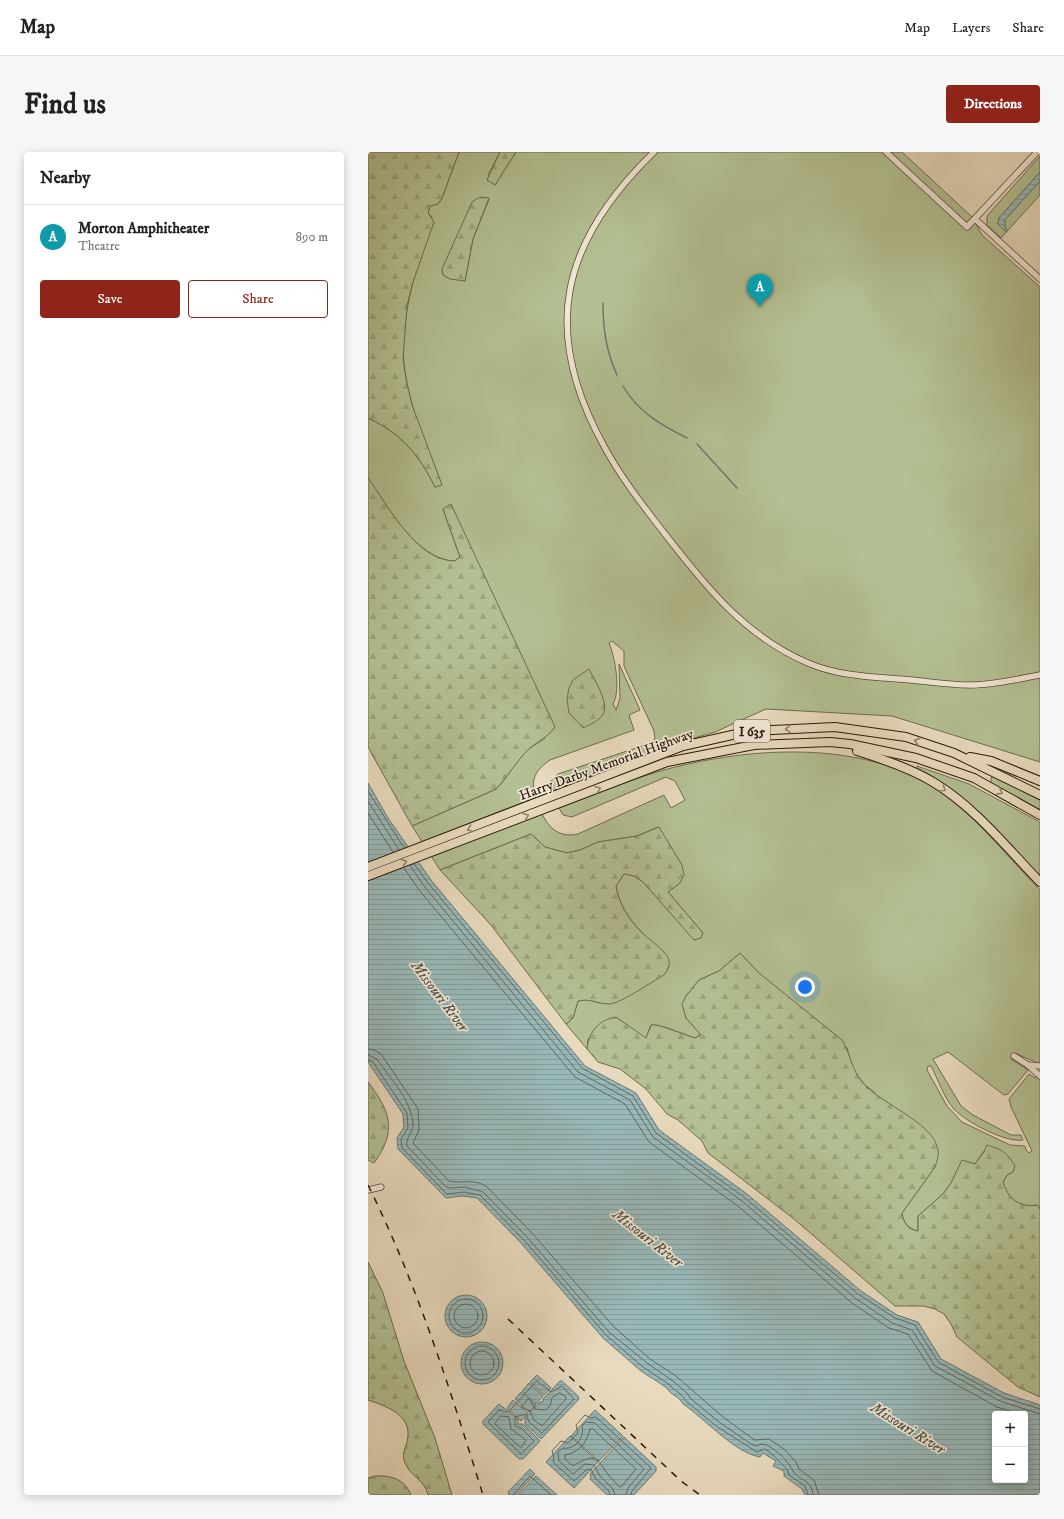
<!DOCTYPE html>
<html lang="en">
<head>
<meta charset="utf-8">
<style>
  :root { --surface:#fff; --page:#f6f6f6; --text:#222; --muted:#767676; --line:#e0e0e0; --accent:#8f2418 }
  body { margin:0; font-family:"IM FELL DW Pica",serif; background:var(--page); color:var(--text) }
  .controls { position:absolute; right:12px; bottom:12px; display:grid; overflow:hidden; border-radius:4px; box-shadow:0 2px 10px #0003 }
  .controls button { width:36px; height:36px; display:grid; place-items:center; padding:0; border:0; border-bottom:1px solid var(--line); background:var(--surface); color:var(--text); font:20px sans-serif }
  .you { position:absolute; left:437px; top:835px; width:14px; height:14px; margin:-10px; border:3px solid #fff; border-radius:50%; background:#1a73e8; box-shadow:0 0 0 6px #1a73e833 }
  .badge { display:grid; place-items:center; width:26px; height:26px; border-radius:50%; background:var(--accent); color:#fff; font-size:13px; font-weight:700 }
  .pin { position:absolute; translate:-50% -33px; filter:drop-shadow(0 1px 2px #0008) }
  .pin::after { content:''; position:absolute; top:21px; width:14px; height:12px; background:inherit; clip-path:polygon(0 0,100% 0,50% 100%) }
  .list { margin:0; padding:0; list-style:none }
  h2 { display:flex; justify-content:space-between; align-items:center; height:52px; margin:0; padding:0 16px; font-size:17px }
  h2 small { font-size:13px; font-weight:400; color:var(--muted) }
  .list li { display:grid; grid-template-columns:26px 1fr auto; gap:12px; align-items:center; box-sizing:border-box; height:64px; padding:0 16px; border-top:1px solid var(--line) }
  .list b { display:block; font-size:15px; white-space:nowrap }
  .list p { margin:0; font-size:13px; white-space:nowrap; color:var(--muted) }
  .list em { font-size:13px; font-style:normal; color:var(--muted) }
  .actions { display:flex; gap:8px; padding:12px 16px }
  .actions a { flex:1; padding:9px 0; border:1px solid var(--accent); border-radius:4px; text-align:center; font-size:14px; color:var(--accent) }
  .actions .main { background:var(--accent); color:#fff }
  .map { position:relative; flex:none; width:672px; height:1343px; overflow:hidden; border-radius:4px }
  header { display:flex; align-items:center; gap:24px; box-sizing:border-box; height:56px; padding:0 20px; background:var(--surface); border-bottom:1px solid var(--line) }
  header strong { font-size:19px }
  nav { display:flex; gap:22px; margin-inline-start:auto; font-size:14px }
  .intro { display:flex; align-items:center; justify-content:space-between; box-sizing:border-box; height:96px; padding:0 24px }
  h1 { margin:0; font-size:28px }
  .button { padding:10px 18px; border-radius:4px; background:var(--accent); color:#fff; font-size:14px; font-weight:700 }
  main { display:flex; gap:24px; padding:0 24px }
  aside { flex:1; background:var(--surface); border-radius:4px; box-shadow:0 2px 10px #0003 }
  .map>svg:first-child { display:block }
  .green { fill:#b3c093; stroke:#6e6c4e; fill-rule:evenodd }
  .forest { fill:url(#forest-firs); stroke:#6e6c4e }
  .water { fill:url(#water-rules); stroke:#6c7972; fill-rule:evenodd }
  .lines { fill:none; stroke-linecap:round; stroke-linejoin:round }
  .shore { stroke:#616960; stroke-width:1 }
  .stream { stroke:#6c7972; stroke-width:1.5 }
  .minor-casing { stroke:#594936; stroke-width:7 }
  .highway-casing { stroke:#291908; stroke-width:10 }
  .minor { stroke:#f0e7d5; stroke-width:5.5 }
  .highway { stroke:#e8dabe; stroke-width:8 }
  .rail { stroke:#291908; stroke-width:1.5; stroke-dasharray:7 7; stroke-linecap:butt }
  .oneway { stroke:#92836c }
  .labels { text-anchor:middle; stroke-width:3.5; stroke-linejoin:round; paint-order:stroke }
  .shield { fill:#f0e7d5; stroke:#655746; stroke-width:1 }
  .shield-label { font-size:13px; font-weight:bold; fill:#291908 }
  .street-label { font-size:14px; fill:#291908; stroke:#f0e7d5 }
  .water-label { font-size:15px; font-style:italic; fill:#505146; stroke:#f0e7d5 }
</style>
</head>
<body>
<header>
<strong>Map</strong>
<nav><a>Map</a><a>Layers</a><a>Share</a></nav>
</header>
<div class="intro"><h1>Find us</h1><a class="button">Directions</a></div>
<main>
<aside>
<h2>Nearby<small></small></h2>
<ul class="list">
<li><span class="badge" style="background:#0f9aa8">A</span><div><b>Morton Amphitheater</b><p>Theatre</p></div><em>890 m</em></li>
</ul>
<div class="actions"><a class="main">Save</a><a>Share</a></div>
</aside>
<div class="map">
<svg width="672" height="1343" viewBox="0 0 672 1343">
  <defs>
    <pattern id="forest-firs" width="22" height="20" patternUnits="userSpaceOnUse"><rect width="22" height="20" fill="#b3c093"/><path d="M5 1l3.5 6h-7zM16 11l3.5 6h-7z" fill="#9aa47d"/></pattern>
    <pattern id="water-rules" width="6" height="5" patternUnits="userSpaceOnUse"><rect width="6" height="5" fill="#99b9b9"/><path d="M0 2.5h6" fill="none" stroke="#849e9e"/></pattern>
  </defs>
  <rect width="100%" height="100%" fill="#e8dabe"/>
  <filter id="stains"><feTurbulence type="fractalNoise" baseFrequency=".005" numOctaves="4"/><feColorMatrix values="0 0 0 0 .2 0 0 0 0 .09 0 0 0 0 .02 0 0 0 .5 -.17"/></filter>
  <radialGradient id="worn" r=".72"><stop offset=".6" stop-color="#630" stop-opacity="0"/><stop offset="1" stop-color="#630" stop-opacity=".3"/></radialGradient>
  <!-- green -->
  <g class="green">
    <path d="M91,0H132L120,23L127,33L148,0H534L604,65L614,83L672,135V610L524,564L398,557L347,580L295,595L185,639L182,630L190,622L283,591L287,587L286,579L256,514V499L244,489L241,491C247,505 253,538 245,552L248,558L252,546L251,512L272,558L261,563L266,578L182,608C175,613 168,619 166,627C164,635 167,644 170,652C177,671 187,687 210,682L296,643L303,656L317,648L307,629L298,625L204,665L195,663L191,656C225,643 260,628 296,618C379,595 494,587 568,637C608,664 639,704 672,738V912L647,901L643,907L660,918L640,942L636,943L580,900L565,907L593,954L605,963L643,983H653L655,988C638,991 598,970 586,957C576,946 570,927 563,914H560L559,918L579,954L594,970L642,993L657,994L658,998L661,1001L664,999L643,955L641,947L661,922L667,926L670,925L672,928V1057L669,1053C651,1056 640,1047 635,1030L639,1023L645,1020L616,999L607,1012L594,1009L583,1031L575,1042L550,1064V1079C540,1077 535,1070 534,1061L567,1015L506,940L496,932L485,917L479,896L391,821L372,801L351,819L331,828L318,844L315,852L318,866L333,882L327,886C317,883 290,871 283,873L278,886L220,887L219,897L198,872L205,866L210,849L219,847L231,851L297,802C276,784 252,762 248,734L256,722L266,724L275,730L326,787L335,781L300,740L312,731L290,675L269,684L230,690L212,698L199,701L177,695L163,682L72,718L44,674L128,637C139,627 145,612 156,601C162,595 171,591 177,586L75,357L92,405L87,409C55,409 27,367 11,343C8,338 1,331 0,325C0,311 0,281 0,266C33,281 52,304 67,335L74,333C61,299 44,263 38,226C28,174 49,115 64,65L60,61L62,54L70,52L74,46ZM121,47L105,87L97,129L76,123Z"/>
    <path d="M672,4V20L631,66L630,72L639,78L637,75V68L672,29V43L633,86L619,73V64Z"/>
    <path d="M549,614L601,632L672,670V724C633,684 599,642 549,616Z"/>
    <path d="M626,623L672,646V658L623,631V626Z"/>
  </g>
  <!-- forest -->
  <g class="forest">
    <path d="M0,0H91L74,46L70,52L62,54L60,61L66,70L44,133L39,154L35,207L38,227L44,253L74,333L67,335C52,304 33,281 0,266Z"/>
    <path d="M132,0H148L127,33L119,28Z"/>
    <path d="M112,45L121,46L105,87L97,129L82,127L75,123L74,117L104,50Z"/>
    <path d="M0,326C20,353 48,409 87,409L92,405L75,357L83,352L187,575C179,587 165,591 156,602C146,613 138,627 128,637L44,674L0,595Z"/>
    <path d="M221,517C226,528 243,552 234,564C230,569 221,573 215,576L201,561L199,547L201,536L205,528Z"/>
    <path d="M291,675L314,713L316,723L312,731L300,740L335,781L333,786L326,788L275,730L266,724L256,722L248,734C250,751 261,767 273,780C280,787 300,800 301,809C302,815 299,819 296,823C285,829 252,852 241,852C229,852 223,846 210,849L205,866L198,872L123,773L72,718L163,682L177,695L199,701L212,698L230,690L269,684Z"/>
    <path d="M372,801L391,821L474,888C483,903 483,917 495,931C512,951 561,969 569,994C572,1001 569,1009 567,1015L534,1061C535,1070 540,1078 550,1079V1064L575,1042L583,1031L594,1008L607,1012L616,1000L619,993C634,998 638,999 647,1014L645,1020L639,1023L635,1030C640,1047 652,1056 669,1053L672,1057V1245L650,1235L589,1185L583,1172L576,1162L567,1157L555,1154H527L426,1067L340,1001L334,989L310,968L299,962L278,937L252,917L230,910L219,897C221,880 230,868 248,865L278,886L283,873C290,871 316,883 327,886L333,883L318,866L314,852L318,844L331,828L351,819Z"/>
    <path d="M0,930C23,960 29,979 6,1011L0,1008Z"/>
    <path d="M0,1110L15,1141L36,1209L67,1286L84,1343H60C57,1328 42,1324 37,1311C32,1300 41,1292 40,1281C40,1262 16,1253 0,1248Z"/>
    <path d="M7,1324C22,1323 37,1327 43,1343H0V1326Z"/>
  </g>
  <!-- water -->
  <g class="water">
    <path d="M672,20V29L637,68V75L639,78L638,80L630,72L631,66Z"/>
    <path d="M0,631L20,666L63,728L217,914L268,941L291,978L379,1042L493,1139L529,1163L550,1170L573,1207L636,1241L672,1253V1343H437L434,1337L416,1324V1319L405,1314L408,1309L395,1301L392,1305C367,1301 336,1266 315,1252C311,1244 302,1243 299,1236L273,1219L235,1186L153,1091L109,1046L95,1044L78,1046L30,997L29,986L36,975L35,962L0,910ZM627,1262H657V1328H627Z"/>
    <circle cx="98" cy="1164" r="21"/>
    <circle cx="114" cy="1211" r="21"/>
    <path d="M169,1223L183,1236L176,1243L162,1230Z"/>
    <path d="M192,1229H194L210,1244L211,1247L173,1287L157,1272V1266L172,1250H175V1247Z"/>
    <path d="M161,1231L175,1244L168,1252L154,1239Z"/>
    <path d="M153,1240L168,1253L161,1260L147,1247Z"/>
    <path d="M145,1248L160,1261L153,1269L139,1256Z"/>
    <path d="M131,1252L150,1267V1272H155L172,1289L155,1307H151L115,1272V1269Z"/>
    <path d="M227,1258L255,1284L231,1309L203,1284Z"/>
    <path d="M202,1284L230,1310L206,1336L178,1310Z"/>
    <path d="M256,1285L288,1315V1319L266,1343H239L222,1327L223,1325L222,1322Z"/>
    <path d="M162,1317L167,1322L148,1343H141L140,1340Z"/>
    <path d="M168,1324L189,1343H150Z"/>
  </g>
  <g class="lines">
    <!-- shore -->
    <g class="shore">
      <path d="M0,639L36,696"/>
      <path d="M0,649L31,698"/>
      <path d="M0,661L25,700"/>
      <path d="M46,712L60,731L214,916L265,944L288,981L377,1046L490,1142L527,1166L547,1173L570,1210L634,1245L672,1257"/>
      <path d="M42,713L56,734L210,920L262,948L285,985L374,1049L487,1146L524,1171L544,1178L567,1214L632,1249L672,1262"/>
      <path d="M36,716L51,738L207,925L257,952L281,990L370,1054L484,1151L521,1176L540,1182L564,1219L629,1255L651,1262"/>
      <path d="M0,897L6,898L13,902L50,957L51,978L45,991L81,1029C94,1032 107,1026 119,1035L164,1081L246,1175L282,1207L308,1224L355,1265L374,1279L387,1288L401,1287L416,1297L428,1310L431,1317L446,1328L451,1343"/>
      <path d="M0,903L9,907C22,926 43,948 45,971C46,980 37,985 39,994L77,1034L81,1036L97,1035L115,1040L159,1085L241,1180L279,1211L305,1229L319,1241L322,1246L351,1270L383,1292L388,1294L393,1292L399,1293C411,1300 419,1308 425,1319C431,1329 444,1327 445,1343"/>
      <path d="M0,908L5,910L39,961L40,976L33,987L34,996L74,1037L79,1042L96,1040L112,1043L156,1088L238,1183L275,1215L302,1233C306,1239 314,1241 318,1249L348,1274L389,1300L397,1297C407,1303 411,1310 419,1317L421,1323L437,1334L440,1343"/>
      <circle cx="98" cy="1164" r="17"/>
      <circle cx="98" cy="1164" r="12"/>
      <circle cx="114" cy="1211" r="17"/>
      <circle cx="114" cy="1211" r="12"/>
      <path d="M169,1229L183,1240L194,1234L206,1247L174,1281L161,1270L158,1262L147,1265V1274L153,1276L166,1289L153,1302L120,1270L131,1258L137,1260L141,1259Z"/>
      <path d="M192,1241L198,1245V1247L174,1274L166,1268L162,1259L153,1255L161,1246L167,1257L177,1258L182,1254L184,1246Z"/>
      <path d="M133,1264L141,1265L143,1277L158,1288L154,1295H152L127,1272Z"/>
      <path d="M222,1277H225L268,1317L253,1335C250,1334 249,1332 246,1329C229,1313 233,1296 205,1314L197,1307V1303C212,1300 219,1290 222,1277Z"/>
      <path d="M145,1343L162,1324L183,1343"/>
      <path d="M242,1343L241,1339L227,1326L223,1317L218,1318L206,1329L185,1310L186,1305L184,1299L193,1289L200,1291L210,1281L208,1273L217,1263L223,1266L228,1265L283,1316L264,1339L263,1343"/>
      <path d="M247,1343L245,1337L232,1324L226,1313L217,1312L205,1322L191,1309L190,1300L195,1296C207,1298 217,1286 214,1274L218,1270L227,1271L276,1317L260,1336L258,1343"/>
    </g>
    <!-- stream -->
    <g class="stream">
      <path d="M235,151C235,177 238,199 249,223"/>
      <path d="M255,234C270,260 293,273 319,286"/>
      <path d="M329,292L369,336"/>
    </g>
    <!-- minor casing -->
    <g class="minor-casing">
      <g id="minor">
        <path d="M286,0C192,91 172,180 237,296C254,327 276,355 297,382C338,435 377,484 440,511C472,525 509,525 543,528C563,530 583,533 603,533C626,533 650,527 672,523"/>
        <path d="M518,0L599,75L669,0"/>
        <path d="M607,67L672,127"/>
        <path d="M646,904L660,913L672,924"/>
        <path d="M660,913L672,914"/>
        <path d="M0,1038L13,1035"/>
      </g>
    </g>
    <!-- highway casing -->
    <g class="highway-casing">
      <g id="highway">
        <path d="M489,599C515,607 542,616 565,630C607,655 639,696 672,730"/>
        <path d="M602,605L623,609L672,629"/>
        <path d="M0,715L315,594L382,579L467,575L538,585L586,601L672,643"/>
        <path d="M0,724L299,610L386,593L462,590L482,592L548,606L606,626L672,663"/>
      </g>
    </g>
    <!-- minor -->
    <use href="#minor" class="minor"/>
    <!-- highway -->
    <use href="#highway" class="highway"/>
    <!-- rail -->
    <g class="rail">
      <path d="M0,1033C49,1132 82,1237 115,1343"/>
      <path d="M140,1167L313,1329L332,1343"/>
    </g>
  </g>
  <!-- one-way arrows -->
  <defs><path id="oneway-chevron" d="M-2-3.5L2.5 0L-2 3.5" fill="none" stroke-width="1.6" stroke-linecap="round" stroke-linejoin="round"/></defs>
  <g class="oneway">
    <use href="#oneway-chevron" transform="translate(420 577) rotate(178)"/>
    <use href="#oneway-chevron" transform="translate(549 589) rotate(-162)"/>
    <use href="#oneway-chevron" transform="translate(230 637) rotate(-21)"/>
    <use href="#oneway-chevron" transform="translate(575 637) rotate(35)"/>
    <use href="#oneway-chevron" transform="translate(632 640) rotate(28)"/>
    <use href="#oneway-chevron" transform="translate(158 664) rotate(-21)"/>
    <use href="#oneway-chevron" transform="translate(102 677) rotate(159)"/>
    <use href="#oneway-chevron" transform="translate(36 710) rotate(-21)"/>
  </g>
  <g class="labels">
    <!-- shield labels -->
    <rect class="shield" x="366" y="568" width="36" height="22" rx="3"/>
    <g class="shield-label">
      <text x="384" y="584">I 635</text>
    </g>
    <!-- street labels -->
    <g class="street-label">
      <text transform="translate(238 612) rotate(-20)" y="5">Harry Darby Memorial Highway</text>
    </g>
    <!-- water labels -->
    <g class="water-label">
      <text transform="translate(72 844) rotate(53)" y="5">Missouri River</text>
      <text transform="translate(280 1086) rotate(38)" y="5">Missouri River</text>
      <text transform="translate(540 1276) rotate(32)" y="5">Missouri River</text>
    </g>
  </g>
  <rect width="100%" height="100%" filter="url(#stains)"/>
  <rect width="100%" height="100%" fill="url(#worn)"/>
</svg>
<div class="controls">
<button>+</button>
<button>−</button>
</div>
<div class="you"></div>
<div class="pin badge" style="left:392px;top:155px;background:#0f9aa8">A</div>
</div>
</main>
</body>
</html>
